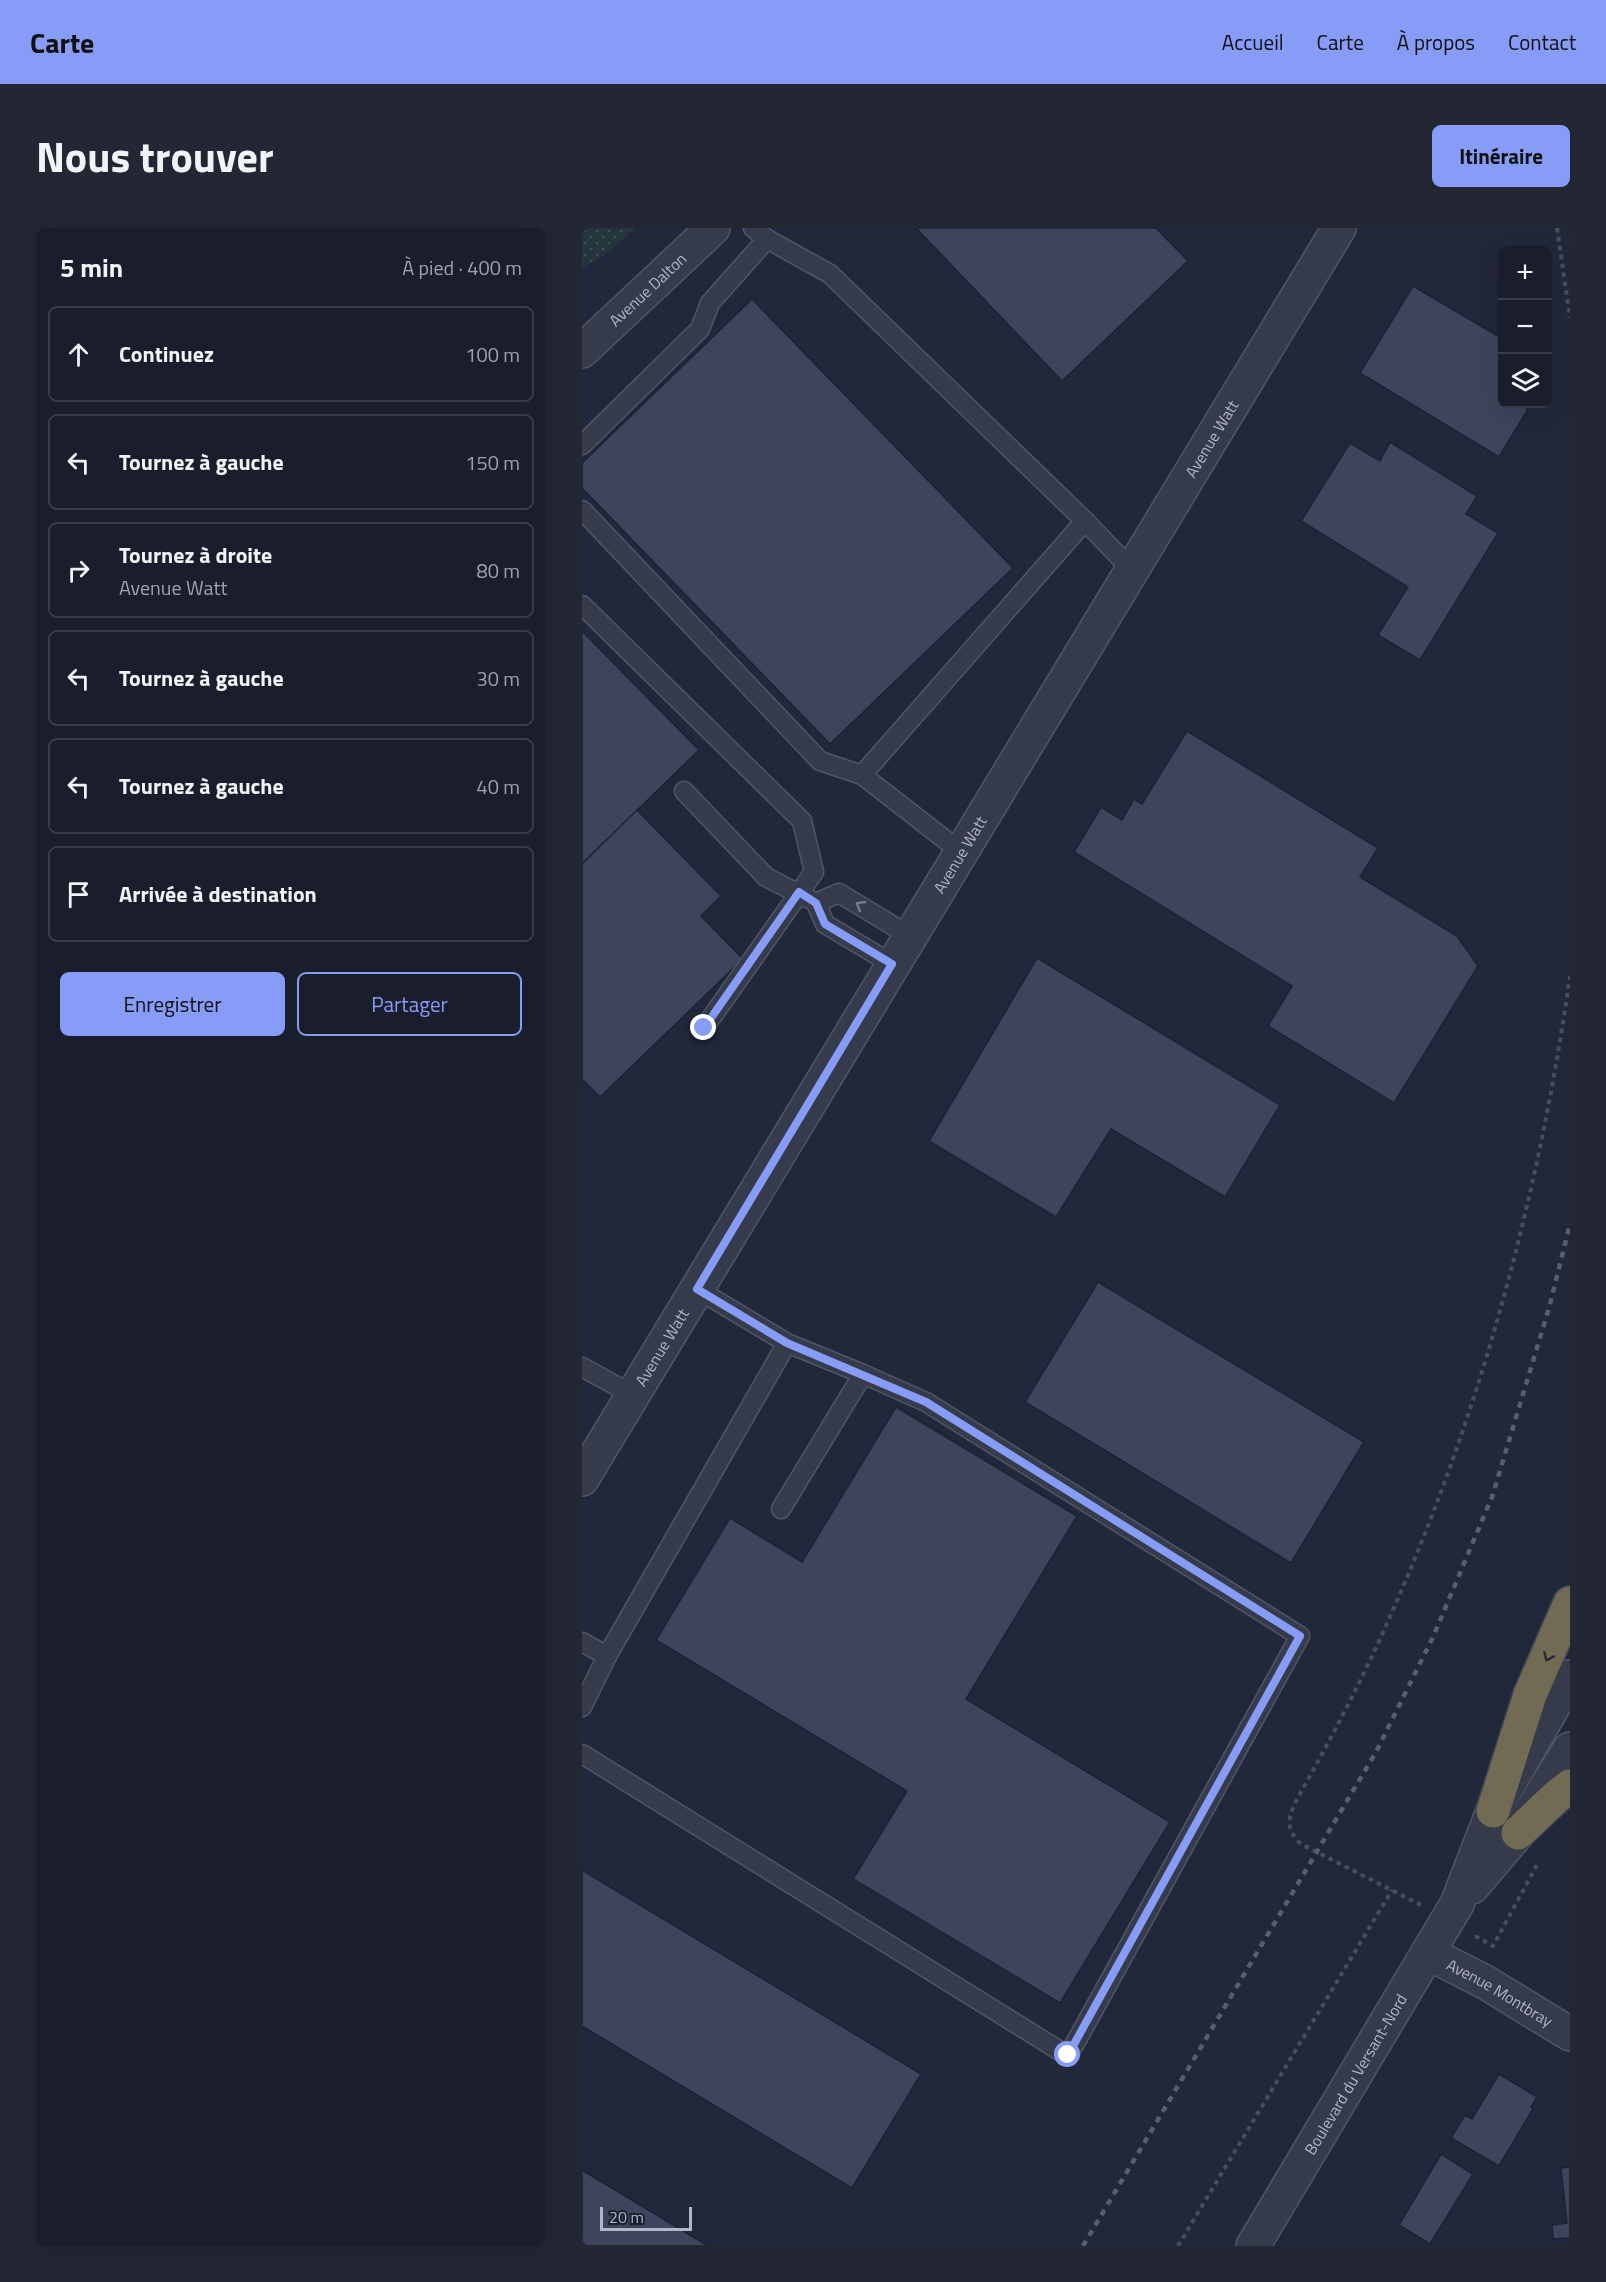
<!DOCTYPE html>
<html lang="fr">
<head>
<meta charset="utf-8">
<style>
  :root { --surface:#1a1e2c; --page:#232734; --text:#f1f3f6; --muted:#9fa2a9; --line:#383c48; --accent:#869cf7 }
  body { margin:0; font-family:"Titillium Web",sans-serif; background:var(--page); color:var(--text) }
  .controls { position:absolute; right:18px; top:18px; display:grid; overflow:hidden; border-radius:9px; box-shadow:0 6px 24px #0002 }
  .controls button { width:54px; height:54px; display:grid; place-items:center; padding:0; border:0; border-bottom:2px solid var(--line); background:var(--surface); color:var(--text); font:30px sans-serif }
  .scale { position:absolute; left:18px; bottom:15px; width:92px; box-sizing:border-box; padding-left:6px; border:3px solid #b2b6c7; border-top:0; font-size:16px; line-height:21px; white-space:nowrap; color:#b2b6c7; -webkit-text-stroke:4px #1b2030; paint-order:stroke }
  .stop { position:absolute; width:18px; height:18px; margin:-14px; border:4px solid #869cf7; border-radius:50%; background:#fff }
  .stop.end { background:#869cf7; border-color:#fff; box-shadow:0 2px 6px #0008 }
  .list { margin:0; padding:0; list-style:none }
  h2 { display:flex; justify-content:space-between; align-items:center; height:78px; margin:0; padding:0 24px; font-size:26px }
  h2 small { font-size:20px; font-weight:400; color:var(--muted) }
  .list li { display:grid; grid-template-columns:39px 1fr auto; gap:18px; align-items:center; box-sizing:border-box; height:96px; margin:0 12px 12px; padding:0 12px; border:2px solid var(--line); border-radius:9px }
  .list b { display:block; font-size:22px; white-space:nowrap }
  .list p { margin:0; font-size:20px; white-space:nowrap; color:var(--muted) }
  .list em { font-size:20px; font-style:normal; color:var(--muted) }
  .actions { display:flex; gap:12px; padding:18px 24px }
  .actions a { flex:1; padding:14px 0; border:2px solid var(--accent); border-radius:9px; text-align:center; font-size:21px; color:var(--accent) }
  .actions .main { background:var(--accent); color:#111 }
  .icon { flex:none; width:33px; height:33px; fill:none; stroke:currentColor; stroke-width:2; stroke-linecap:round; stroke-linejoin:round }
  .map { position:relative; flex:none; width:988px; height:2018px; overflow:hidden; border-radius:9px }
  header { display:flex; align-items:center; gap:36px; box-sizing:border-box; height:84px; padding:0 30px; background:var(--accent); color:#111 }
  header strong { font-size:28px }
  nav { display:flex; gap:33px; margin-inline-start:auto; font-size:21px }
  .intro { display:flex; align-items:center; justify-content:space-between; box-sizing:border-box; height:144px; padding:0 36px }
  h1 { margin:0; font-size:42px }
  .button { padding:15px 27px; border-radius:9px; background:var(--accent); color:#111; font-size:21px; font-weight:700 }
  main { display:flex; gap:36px; padding:0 36px }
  aside { flex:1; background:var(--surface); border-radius:9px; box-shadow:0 6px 24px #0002 }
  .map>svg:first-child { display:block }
  .grass { fill:url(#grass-dots) }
  .building { fill:#3e445b; stroke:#1d2232; stroke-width:1.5 }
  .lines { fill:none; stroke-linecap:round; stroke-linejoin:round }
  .service-casing { stroke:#515666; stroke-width:21 }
  .minor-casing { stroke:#515666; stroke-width:36 }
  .tertiary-casing { stroke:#515666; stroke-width:36 }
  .motorway-casing { stroke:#3e4353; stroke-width:36 }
  .path { stroke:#425259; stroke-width:4; stroke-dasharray:4.5 4.5; stroke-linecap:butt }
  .service { stroke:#363b4b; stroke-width:18 }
  .minor { stroke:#363b4b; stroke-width:33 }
  .tertiary { stroke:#363b4b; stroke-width:33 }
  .motorway { stroke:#716b53; stroke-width:33 }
  .rail { stroke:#585e72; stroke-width:4.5; stroke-dasharray:6 6; stroke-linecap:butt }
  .oneway { stroke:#7a7f8f }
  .oneway2 { stroke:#282b35 }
  .route { stroke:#869cf7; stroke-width:8 }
  .labels { text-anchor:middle; stroke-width:4.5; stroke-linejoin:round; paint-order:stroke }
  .street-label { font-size:16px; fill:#b2b6c7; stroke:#1b2030 }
</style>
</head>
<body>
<header>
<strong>Carte</strong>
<nav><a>Accueil</a><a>Carte</a><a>À propos</a><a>Contact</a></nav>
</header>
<div class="intro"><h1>Nous trouver</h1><a class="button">Itinéraire</a></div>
<main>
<aside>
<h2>5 min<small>À pied · 400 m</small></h2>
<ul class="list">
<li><svg class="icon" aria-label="ahead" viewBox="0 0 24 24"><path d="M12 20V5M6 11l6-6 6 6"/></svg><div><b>Continuez</b></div><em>100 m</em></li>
<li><svg class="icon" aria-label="left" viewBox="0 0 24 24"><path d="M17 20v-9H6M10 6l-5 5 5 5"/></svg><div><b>Tournez à gauche</b></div><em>150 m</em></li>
<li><svg class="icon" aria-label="right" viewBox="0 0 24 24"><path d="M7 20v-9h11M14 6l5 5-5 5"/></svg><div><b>Tournez à droite</b><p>Avenue Watt</p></div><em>80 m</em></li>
<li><svg class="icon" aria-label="left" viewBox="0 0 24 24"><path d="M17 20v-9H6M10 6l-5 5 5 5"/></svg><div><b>Tournez à gauche</b></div><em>30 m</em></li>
<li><svg class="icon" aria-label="left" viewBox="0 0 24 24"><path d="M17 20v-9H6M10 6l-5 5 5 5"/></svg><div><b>Tournez à gauche</b></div><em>40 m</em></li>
<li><svg class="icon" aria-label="arrive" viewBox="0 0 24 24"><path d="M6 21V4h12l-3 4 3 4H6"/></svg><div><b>Arrivée à destination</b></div></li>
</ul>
<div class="actions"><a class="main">Enregistrer</a><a>Partager</a></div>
</aside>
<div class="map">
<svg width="988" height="2018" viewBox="0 0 988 2018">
  <defs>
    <pattern id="grass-dots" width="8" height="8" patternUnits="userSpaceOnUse" patternTransform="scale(1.5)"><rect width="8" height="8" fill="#24353c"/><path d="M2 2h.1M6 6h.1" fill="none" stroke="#415057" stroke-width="1.8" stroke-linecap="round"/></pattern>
  </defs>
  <rect width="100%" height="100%" fill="#22283b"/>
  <!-- grass -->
  <path class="grass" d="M0,0H53C37,16 21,31 0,39Z"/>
  <!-- building -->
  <g class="building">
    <path d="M334,0H574L606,33L480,153Z"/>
    <path d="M831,58L921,111V158L917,164L921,166V176H937L946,181L917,229L778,145Z"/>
    <path d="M170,71L431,340L248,516L0,260V235Z"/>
    <path d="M808,214L895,268L884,286L916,305L838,432L796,407L826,359L719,293L768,215L798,233Z"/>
    <path d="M0,403L117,522L0,636Z"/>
    <path d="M605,503L796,620L778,649L875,708L896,738L812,875L686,798L710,758L492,624L519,579L540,592L552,571L560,576Z"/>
    <path d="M55,582L139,668L119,688L161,731L18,869L0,851V636Z"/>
    <path d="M455,730L698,877L643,969L529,901L474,989L347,913Z"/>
    <path d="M516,1054L782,1214L709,1335L443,1174Z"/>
    <path d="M314,1179L495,1288L384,1471L588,1594L478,1775L271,1651L325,1563L74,1412L148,1290L220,1334Z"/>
    <path d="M0,1642L339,1846L270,1960L0,1798Z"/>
    <path d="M917,1846L955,1869L949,1879L951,1881L917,1938L869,1910L883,1887L890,1891Z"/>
    <path d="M859,1926L891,1946L848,2016L817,1997Z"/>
    <path d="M988,1939V2018H987L986,2010L971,2011L970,1997L985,1995L979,1940Z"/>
    <path d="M0,1942L126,2018H0Z"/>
  </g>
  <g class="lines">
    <!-- service casing -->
    <g class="service-casing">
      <g id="service">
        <path d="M171,0L185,11L248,46L503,293L550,342"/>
        <path d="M0,217L118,101L128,75L185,11"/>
        <path d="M0,282L238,533L280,547"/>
        <path d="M0,377L220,593L232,644L122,800"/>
        <path d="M102,563L184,649L227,671"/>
        <path d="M379,624L280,547L503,293"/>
        <path d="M310,736L243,696L234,675L257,665L328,708"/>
        <path d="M0,1139L51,1167"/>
        <path d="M199,1281L281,1146L205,1115"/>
        <path d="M0,1414L25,1428L205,1115L115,1061"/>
        <path d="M0,1479L25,1428"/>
        <path d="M0,1526L486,1828L718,1408L344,1174L281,1146"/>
      </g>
    </g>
    <!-- minor casing -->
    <g class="minor-casing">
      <g id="minor">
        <path id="s1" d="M846,1725L903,1754L988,1806"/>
      </g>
    </g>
    <!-- tertiary casing -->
    <g class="tertiary-casing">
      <g id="tertiary">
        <path id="s2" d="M0,123L131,0"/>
        <path id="s3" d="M0,1251L757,0"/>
        <path d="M890,1659L936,1605L988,1521"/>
        <path id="s4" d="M671,2018L875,1676L911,1583L988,1449"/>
      </g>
    </g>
    <!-- motorway casing -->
    <g class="motorway-casing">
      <g id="motorway">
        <path d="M911,1583L948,1467L988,1375"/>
        <path d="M936,1605L974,1569L988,1558"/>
      </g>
    </g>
    <!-- path -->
    <g class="path">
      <path d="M975,0L988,90"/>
      <path d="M839,1677L719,1616C703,1601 706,1589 715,1571C746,1516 776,1460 802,1402C896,1195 956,973 988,748"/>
      <path d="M893,1708L911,1718L956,1635"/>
      <path d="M596,2018L810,1662"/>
    </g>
    <!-- service -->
    <use href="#service" class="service"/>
    <!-- minor -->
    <use href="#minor" class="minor"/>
    <!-- tertiary -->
    <use href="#tertiary" class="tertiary"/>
    <!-- motorway -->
    <use href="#motorway" class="motorway"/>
    <!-- rail -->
    <path class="rail" d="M501,2018L794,1524L851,1409L910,1269L967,1080L988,996"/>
  </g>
  <!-- one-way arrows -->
  <defs><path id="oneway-chevron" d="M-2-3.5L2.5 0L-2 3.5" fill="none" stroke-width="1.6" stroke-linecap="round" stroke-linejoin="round" transform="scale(1.5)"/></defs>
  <use class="oneway" href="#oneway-chevron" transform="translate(278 677) rotate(-149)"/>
  <use class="oneway2" href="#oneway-chevron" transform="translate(966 1429) rotate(114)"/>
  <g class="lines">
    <!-- route -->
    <path class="route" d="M122,800L217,664L234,675L243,696L310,736L115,1061L205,1115L344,1174L718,1408L486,1827"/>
  </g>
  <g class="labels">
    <!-- street labels -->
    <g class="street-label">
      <text dy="6" stroke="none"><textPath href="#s2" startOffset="90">Avenue Dalton</textPath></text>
      <text dy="6" stroke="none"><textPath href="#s3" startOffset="1216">Avenue Watt</textPath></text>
      <text dy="6" stroke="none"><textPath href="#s3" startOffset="730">Avenue Watt</textPath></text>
      <text dy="6" stroke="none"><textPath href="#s3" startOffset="154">Avenue Watt</textPath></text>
      <text dy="6" stroke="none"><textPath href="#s1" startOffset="82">Avenue Montbray</textPath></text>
      <text dy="6" stroke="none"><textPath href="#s4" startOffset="200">Boulevard du Versant-Nord</textPath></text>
    </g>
  </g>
</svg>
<div class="controls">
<button>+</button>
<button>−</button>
<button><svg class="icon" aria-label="layers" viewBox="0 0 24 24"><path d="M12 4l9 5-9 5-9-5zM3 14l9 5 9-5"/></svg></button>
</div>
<div class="scale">20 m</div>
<div class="stop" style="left:486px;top:1827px"></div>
<div class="stop end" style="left:122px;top:800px"></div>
</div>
</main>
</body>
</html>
